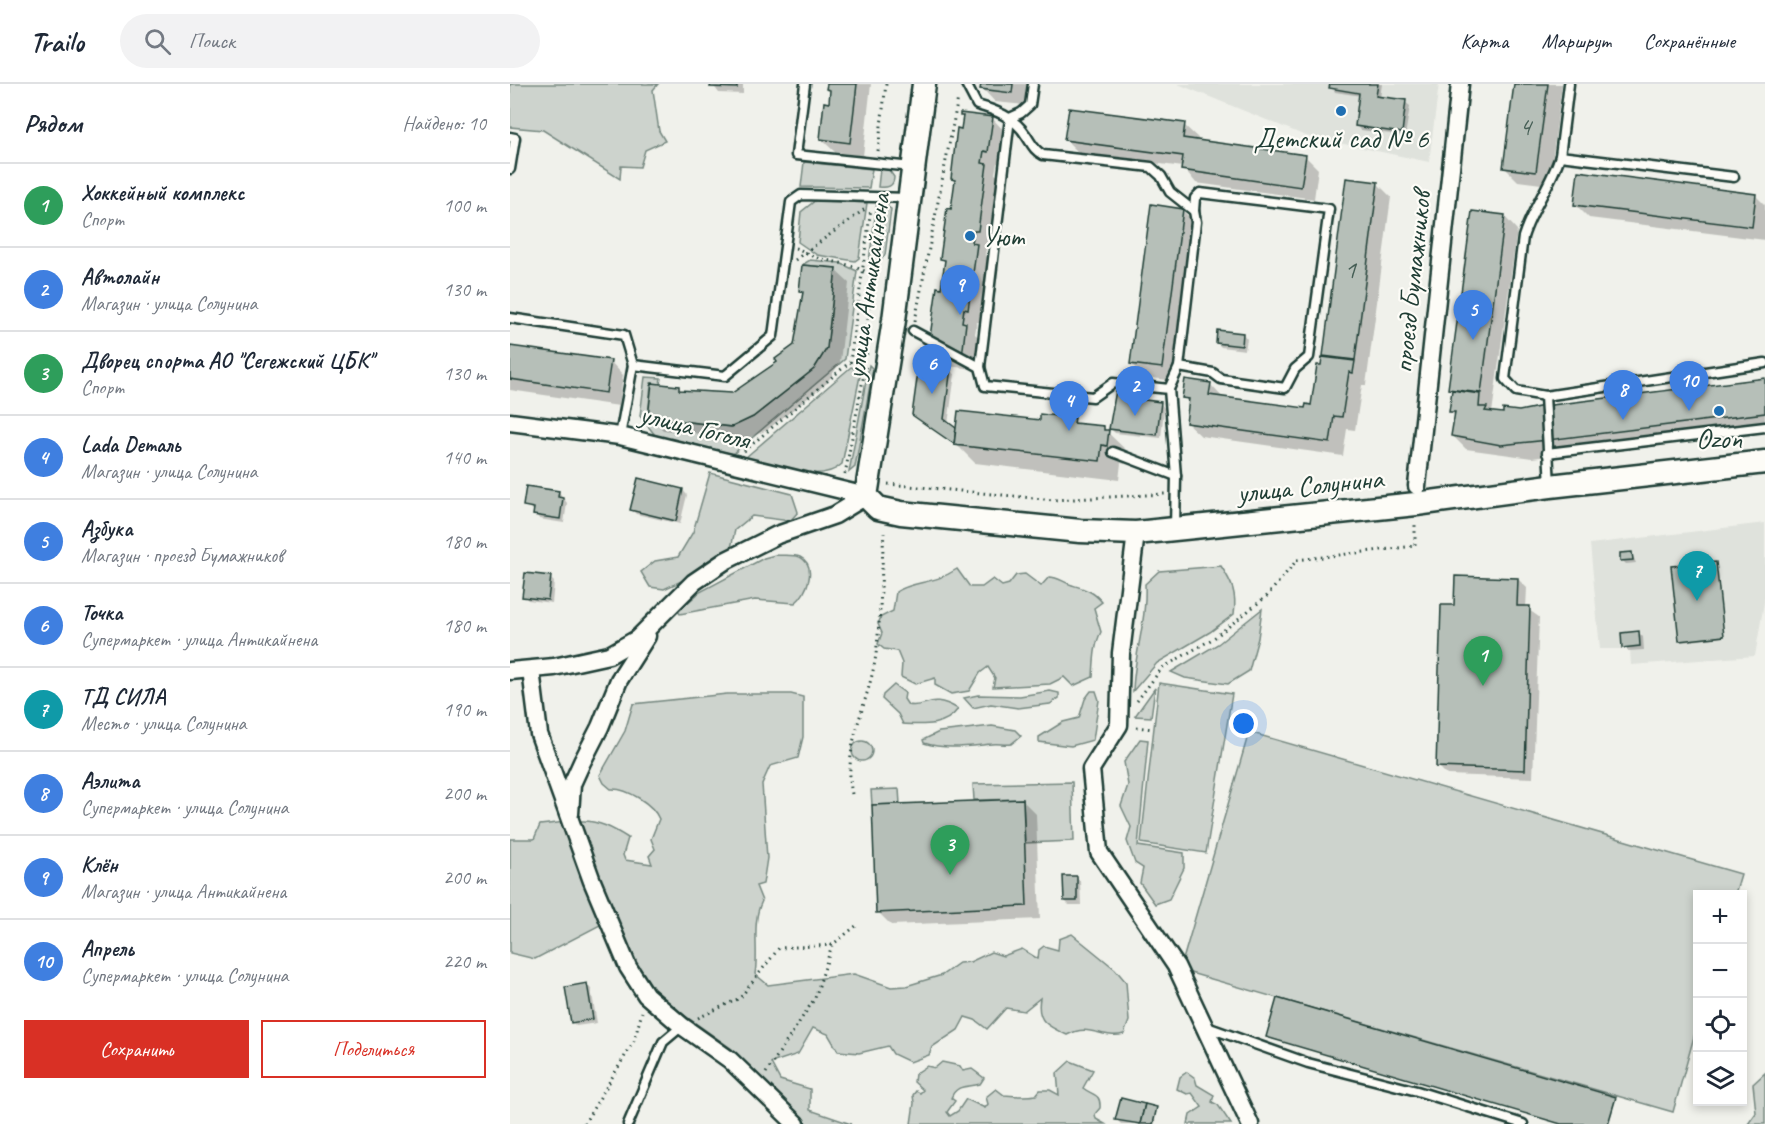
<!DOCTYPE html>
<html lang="ru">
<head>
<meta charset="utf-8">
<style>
  :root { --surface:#fff; --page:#f2f2f3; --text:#1f2937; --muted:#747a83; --line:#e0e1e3; --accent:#d93025 }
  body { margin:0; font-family:Caveat,sans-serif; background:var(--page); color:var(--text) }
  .controls { position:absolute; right:18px; bottom:18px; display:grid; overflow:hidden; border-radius:0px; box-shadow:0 3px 9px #0003 }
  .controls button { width:54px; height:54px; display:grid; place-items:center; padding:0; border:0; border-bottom:2px solid var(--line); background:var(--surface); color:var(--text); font:30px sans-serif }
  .you { position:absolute; left:734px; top:640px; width:21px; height:21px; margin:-15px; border:4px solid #fff; border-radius:50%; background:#1a73e8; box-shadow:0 0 0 9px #1a73e833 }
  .badge { display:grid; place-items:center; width:39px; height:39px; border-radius:50%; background:var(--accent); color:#fff; font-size:20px; font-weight:700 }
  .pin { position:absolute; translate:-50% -50px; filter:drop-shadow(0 2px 3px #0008) }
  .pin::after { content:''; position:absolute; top:32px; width:21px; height:18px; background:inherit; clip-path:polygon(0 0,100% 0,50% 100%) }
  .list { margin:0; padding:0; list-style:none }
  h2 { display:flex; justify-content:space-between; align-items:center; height:78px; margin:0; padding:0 24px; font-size:26px }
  h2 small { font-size:20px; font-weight:400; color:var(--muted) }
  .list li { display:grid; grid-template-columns:39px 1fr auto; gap:18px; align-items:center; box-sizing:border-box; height:84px; padding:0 24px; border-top:2px solid var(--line) }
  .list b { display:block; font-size:22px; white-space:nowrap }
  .list p { margin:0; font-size:20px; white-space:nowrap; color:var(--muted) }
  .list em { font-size:20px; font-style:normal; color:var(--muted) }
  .actions { display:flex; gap:12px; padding:18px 24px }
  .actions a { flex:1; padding:14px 0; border:2px solid var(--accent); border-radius:0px; text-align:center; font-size:21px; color:var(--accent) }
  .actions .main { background:var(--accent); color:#fff }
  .icon { flex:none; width:33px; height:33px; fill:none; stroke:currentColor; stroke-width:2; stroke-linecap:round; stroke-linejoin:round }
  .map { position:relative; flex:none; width:1255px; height:1040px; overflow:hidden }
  header { display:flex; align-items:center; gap:36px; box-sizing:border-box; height:84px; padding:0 30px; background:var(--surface); border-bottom:2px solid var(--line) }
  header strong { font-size:28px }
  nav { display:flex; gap:33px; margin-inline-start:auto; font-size:21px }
  .search { width:420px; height:54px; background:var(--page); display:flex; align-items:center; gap:15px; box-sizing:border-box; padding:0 21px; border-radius:33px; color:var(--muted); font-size:22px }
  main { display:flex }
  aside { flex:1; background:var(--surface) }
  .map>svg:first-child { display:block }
  .built { fill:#dfe2dc }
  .green { fill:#cdd3cd; stroke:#768880; stroke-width:1.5 }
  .shadow { fill:#0003 }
  .building { fill:#b6bfb8; stroke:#1f3d34; stroke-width:1.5 }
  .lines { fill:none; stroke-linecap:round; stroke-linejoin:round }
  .lane-casing { stroke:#1f3d34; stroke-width:13 }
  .street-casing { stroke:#1f3d34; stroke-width:21 }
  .secondary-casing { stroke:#1f3d34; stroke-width:27 }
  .path { stroke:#1f3d34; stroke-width:3; stroke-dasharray:1.5 4.5; stroke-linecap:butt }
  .lane { stroke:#fdfcf7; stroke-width:8 }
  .street { stroke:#fdfcf7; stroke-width:16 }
  .secondary { stroke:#fdfcf7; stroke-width:22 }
  .poi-dot { fill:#1f6fb2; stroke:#fdfcf7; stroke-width:2 }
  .labels { text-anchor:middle; stroke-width:4.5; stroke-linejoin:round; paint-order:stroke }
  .number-label { font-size:26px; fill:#455e55 }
  .poi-label { font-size:28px; fill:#1f3d34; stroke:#fdfcf7 }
  .street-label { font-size:28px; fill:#1f3d34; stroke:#fdfcf7 }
</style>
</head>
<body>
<header>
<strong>Trailo</strong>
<div class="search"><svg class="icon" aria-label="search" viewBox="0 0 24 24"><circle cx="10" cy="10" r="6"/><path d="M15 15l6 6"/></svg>Поиск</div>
<nav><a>Карта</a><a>Маршрут</a><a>Сохранённые</a></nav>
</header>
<main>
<aside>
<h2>Рядом<small>Найдено: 10</small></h2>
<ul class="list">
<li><span class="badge" style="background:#2e9e5b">1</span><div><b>Хоккейный комплекс</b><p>Спорт</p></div><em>100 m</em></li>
<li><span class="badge" style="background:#3f7fe0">2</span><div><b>Автолайн</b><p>Магазин · улица Солунина</p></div><em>130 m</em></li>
<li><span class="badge" style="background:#2e9e5b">3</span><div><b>Дворец спорта АО &quot;Сегежский ЦБК&quot;</b><p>Спорт</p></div><em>130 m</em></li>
<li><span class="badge" style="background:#3f7fe0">4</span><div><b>Lada Dеталь</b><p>Магазин · улица Солунина</p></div><em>140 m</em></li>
<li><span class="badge" style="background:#3f7fe0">5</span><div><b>Азбука</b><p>Магазин · проезд Бумажников</p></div><em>180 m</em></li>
<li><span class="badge" style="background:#3f7fe0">6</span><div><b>Точка</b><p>Супермаркет · улица Антикайнена</p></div><em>180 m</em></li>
<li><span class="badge" style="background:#0f9aa8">7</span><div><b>ТД СИЛА</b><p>Место · улица Солунина</p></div><em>190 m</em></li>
<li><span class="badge" style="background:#3f7fe0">8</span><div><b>Аэлита</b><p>Супермаркет · улица Солунина</p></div><em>200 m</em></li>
<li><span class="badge" style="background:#3f7fe0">9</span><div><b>Клён</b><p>Магазин · улица Антикайнена</p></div><em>200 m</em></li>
<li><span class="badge" style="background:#3f7fe0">10</span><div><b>Апрель</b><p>Супермаркет · улица Солунина</p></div><em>220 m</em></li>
</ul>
<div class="actions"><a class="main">Сохранить</a><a>Поделиться</a></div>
</aside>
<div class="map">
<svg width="1255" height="1040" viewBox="0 0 1255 1040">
  <rect width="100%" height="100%" fill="#f0f1eb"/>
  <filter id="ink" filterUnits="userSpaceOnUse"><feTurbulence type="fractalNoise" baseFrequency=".0167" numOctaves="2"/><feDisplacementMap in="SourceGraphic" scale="12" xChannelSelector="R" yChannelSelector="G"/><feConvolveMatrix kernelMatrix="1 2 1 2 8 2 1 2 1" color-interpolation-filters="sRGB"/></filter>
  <g filter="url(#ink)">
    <!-- built -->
    <g class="built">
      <path d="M668,0H929L919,78L796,52Z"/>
      <path d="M1255,439V513L1245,572L1121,581L1120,565H1090L1080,460Z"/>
    </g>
    <!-- green -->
    <g class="green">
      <path d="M0,0H148L143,6L149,47L155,57L135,66L130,83L111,82L110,95L33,46L0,43Z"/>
      <path d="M294,78L362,85L359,104L291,103Z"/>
      <path d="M370,85L379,86L384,93C384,103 377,104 368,103Z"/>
      <path d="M306,116L357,119L349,174L345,177L307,171L288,158L291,128Z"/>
      <path d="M367,119H372L381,125L375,171L366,181L359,177Z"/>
      <path d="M300,176L330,179L347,187L335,275L223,370L145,351L130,332L135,293L151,294L150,300L141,299L138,333L221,343L243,333L304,285L317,264L326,184L292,181Z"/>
      <path d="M359,281L363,285L345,383L339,388Z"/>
      <path d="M341,283L351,287L332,380C309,402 264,380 236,373Z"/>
      <path d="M200,389L282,410L288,428L280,437L242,432L225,446L221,464L196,478L178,494L154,505L140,503L131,488L145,477L168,473L183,448Z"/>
      <path d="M265,471C272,472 283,470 290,473C308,482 297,510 285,519L245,516L170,530L168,527L190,508L254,474Z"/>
      <path d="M711,482C722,499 727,509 724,530L700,548L647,579L623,607C624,571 637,537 635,500L649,487Z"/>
      <path d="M447,485L460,503H472L483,495L492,502L499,500L506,491L515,490L531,502L539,493C549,493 552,498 562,501C575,505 583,507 592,518L584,524L591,548C584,561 584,578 583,593L563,602L554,593L540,600L483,603L485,594L478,583L470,589L459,607L441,610L425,601V594L405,600L391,593L392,579L387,567L374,565L368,560L372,549L368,540L371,533L383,527L386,508C405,496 423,501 447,485Z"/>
      <path d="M752,525L748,554L739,587L718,600L675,594L661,588L708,560Z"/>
      <path d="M649,599L722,610L696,769L631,759Z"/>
      <path d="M384,601L395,609L394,615L398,621C418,625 419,608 448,625C435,643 413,641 393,640L388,630L372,615L373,611Z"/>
      <path d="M645,604L641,633L625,632Z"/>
      <path d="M540,607L549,609V614L540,620L508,624L481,620L463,624L454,614L468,611L510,612Z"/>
      <path d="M581,607H586L589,616L583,656L561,662L529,658V653L553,638L569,634L575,615Z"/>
      <path d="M217,610H281L293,613V653L288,674L260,682L252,700L257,774L253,800L246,802L252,817C241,839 249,866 245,890L258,901L344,890L381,903L396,902L432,891L449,879L460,878L481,868L493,872L512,865L528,875L529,866L534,862L548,866L549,855L562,850L605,885L616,898L619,937L614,950C592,956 580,938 557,951C537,942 526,937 530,914L514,927L496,924L477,945L465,936L455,933L448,946L422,963L419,971L400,978L383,970L378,962L349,969L328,967L318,950L303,944L288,970L261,979L270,996L300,1005V1026L341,1040H283L227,980L222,965L164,924L126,891L75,761L71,737C88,736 104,745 118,754L113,771L115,776L142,780L139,772L145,765L141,755L149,735C143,720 117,704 101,705L94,699L90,691L115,647L123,620Z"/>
      <path d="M482,642L505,646L511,652L501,660C494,661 488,659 482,660C460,662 435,666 414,659L413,656L429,648Z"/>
      <path d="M739,648L1231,790L1225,810H1188L1187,942L1163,1028L670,886Z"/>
      <path d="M630,655L638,656L628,762L674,769V784L659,815L645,820L630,799L633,784L625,779L617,757L621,743L611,722L618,701L614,678Z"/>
      <circle cx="352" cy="667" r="10"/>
      <path d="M562,698L564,757L515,759L513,715L464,716L463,700Z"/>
      <path d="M389,705L390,720L362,721L361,706Z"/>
      <path d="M56,738L94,839L25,875L0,869V755H24L30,741Z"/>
      <path d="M560,977L583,986L573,1004C583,1012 591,1009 590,1024L585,1030L586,1035L595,1040H401L404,1019L403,1011L406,1007L410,1009L413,1006L404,998L405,990L417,982L425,984L432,978L450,982L453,987L462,985L474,994L470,1000C458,1004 447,999 441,1014L445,1017L437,1028L440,1032L448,1027L456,1015L475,1024L478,1020L476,1013L486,1005L494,1011C504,1012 517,1013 526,1011L530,1006H540L549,1011L547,989Z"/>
      <path d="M677,988L685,994L687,1001L704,1011L702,1018L708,1021L721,1040H678L680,1031L692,1023L682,1009L677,1010L667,1005L670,993Z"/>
      <path d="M1255,989V1040H1238L1246,1029L1243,1000Z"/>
    </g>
    <!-- shadow -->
    <g class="shadow">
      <path d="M202,0H233V10L209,9Z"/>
      <path d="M318,0H361L353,72L325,68L311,55L320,20L321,8L318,4Z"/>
      <path d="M472,0H517L515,21L485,18L472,4Z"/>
      <path d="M821,0H872L870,14L895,18L900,22L895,52L851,46L846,42L851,12L825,8Z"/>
      <path d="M1005,0H1052L1039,101L1008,97L995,84Z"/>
      <path d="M451,31L482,34L495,48L491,80L487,79L485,90L490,94L481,160L477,159L475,171L479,175L471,238H467L465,250L469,254L465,285L436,282V285L445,290L438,340L447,347L564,336L569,341L593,344L617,367L615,380L611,379L609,396L465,379L450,364L408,335L423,283L426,256L422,252L432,205L436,179L432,175L442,126L446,99L442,95L453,46L454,34Z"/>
      <path d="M674,41L688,54L687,58L795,72L808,85L804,115L686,99L673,83L569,69L556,56Z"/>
      <path d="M837,95L867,99L881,113L856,301H852L845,346L837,345L833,372L691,352L677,339L680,320L674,313L700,300L714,315L796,326L803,323L814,273Z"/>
      <path d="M1245,111L1255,121V156L1079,134L1066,121Z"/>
      <path d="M672,126L685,139L665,297L635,293L621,280Z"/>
      <path d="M994,132L1007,146L982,329L995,331L1255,296V344L1022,374L956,365L943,352L946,333L940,328L943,308L940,304Z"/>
      <path d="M325,186L339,199L330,278L317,299L257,346L236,355L153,346L139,332L169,304L173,308L223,310L269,278L285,261L294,210L291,207Z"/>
      <path d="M733,250L737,255L735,266L711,263L707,259Z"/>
      <path d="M0,263L100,277L113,291L109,322L0,306Z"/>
      <path d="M619,309L623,316L650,319L654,324L651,354L605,349L601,345L604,314Z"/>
      <path d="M129,396L173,406L177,411L170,440L126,430L122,426Z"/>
      <path d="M49,408L57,419L54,439L29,435L25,427L15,422Z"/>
      <path d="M1122,470L1126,479L1116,480L1112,476Z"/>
      <path d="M1206,479L1214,553L1172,558L1170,556Z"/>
      <path d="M40,494L44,498L42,519L18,516L14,512Z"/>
      <path d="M1008,495L1017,504L1016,524L1029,533L1023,694L937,691L928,682Z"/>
      <path d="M1128,548L1133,553L1134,566L1118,567L1114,563Z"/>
      <path d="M512,716L526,730L530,835L381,841L368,828Z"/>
      <path d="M566,793L570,797L571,821H559L555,817Z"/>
      <path d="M77,901L81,905L87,939L66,942L62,938Z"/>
      <path d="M759,954L1105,1015L1106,1016L1099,1040H1051Z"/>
      <path d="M646,1025L645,1040H611L607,1036Z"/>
    </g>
    <!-- building -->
    <g class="building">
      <path d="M201,0H227V4L200,3Z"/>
      <path d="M317,0H347L340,59L310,55L314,18L319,19L320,6L316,5Z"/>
      <path d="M471,0H503L502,9L470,5Z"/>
      <path d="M820,0H868L866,12L896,16L892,49L845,42L849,9L819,4Z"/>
      <path d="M1004,0H1038L1026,88L993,84Z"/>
      <path d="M559,24L675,39L673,54L796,71L791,103L671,86L673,72L554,56Z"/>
      <path d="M450,29L483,33L478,68L474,67L472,79L477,80L468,147H464L462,159L467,160L458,226L454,225L452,238L456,239L452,273L423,269L425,254L420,253L427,203L431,204L435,176L430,175L437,124L441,125L445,96L441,95L447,44L451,45L453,32H450Z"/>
      <path d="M1068,87L1246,110L1242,143L1064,121Z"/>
      <path d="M836,94L868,98L845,276L813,272Z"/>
      <path d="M641,120L673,125L652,284L620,280Z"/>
      <path d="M962,127L995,131L971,309L938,305Z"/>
      <path d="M292,181L326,184L317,264L304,285L243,333L222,343L138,333L142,299L169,302V306L222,309L267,278L265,275L284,261L293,208L289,207Z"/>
      <path d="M707,246L733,249L732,262L706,259Z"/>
      <path d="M0,262L101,276L96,309L0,295Z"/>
      <path d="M423,269L434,270L432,283L441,284L434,335L446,344L444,360L402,331L409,280L421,281Z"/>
      <path d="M812,273L845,277L843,289L839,288L832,333L824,332L820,359L676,339L679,315L672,314L675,295L701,299L699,311L795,324L796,320L801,321L807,281H811Z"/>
      <path d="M1255,294V329L1038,356L1034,322Z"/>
      <path d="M606,306L619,308V314L651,318L647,351L599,345Z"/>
      <path d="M942,306L970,310L969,323H977L975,327L993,329V325L1009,327L1034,322L1038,356L991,361L941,352L945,328H939Z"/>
      <path d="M448,327L530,336V330L565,334L564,339L594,342V346H599L597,362L592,361L590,377L444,361Z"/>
      <path d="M128,394L173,405L166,437L120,426Z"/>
      <path d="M16,402L49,407L48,413L53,414L50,435L23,431L24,424L13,422Z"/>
      <path d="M1122,468L1123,476L1110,477V469Z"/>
      <path d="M1206,478L1214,552L1169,557L1161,482Z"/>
      <path d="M15,489L41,492L38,516L12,513Z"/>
      <path d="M945,492L1008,494L1007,522H1020L1015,686L926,683L931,521H944Z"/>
      <path d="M1129,547L1130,562L1112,564L1111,549Z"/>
      <path d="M513,715L517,822L366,829L362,721Z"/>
      <path d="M553,792H567V817H554Z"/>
      <path d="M77,899L83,935L61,939L55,903Z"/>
      <path d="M767,914L1106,1013L1098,1040H1051L756,953Z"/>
      <path d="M611,1014L635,1020L630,1040L605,1036Z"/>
      <path d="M635,1020L647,1023L643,1040H630Z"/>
    </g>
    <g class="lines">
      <!-- lane casing -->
      <g class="lane-casing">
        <g id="lane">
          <path d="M295,0L286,71L402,83"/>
          <path d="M456,0L467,21C485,26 504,33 515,50C521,58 523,66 533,71L641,83L651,92L660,108L684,127L685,114L690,109L819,125L799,273L785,285L775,304L711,295L703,289L669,283"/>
          <path d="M1059,0L1050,72L1224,93"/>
          <path d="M0,53L5,54L0,85"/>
          <path d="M1050,72C1041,101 1022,124 1013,153L995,295L1006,307L1035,312L1255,279"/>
          <path d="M0,234L114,251L123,281"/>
          <path d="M403,247L470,283L475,302L583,313L603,299L659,305"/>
          <path d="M470,283L500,34L511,29L520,21L523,0"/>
          <path d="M1035,312L1040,401"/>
          <path d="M110,352L123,281L215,292L263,252L281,118L291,111L399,114"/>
          <path d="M603,368L666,392"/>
          <path d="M1037,369L1255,343"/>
          <path d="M665,444L666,392L659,305L669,283L686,138L684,127"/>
          <path d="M697,943L798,979L907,1007L1013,1040"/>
          <path d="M118,1040L153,958L172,942"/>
        </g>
      </g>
      <!-- street casing -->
      <g class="street-casing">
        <g id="street">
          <path d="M0,338L110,352L356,412"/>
          <path d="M907,402L950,0"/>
          <path d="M626,449L611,569L609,641L581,685L589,768L666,882L740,1040"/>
          <path d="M21,586L29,650L82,797L118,883L136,911L172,942L220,976L286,1040"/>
          <path d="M0,587L44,583L99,571L127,555L184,498L215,477L267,451L325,431L356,412"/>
          <path d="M60,730L62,700L72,678L90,643L109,596L137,552"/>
        </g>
      </g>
      <!-- secondary casing -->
      <g class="secondary-casing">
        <path id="secondary" d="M414,0L384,236L356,412L368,424L391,429L570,447L626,449L906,420L1040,402L1255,378"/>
      </g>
      <!-- path -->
      <g class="path">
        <path d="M368,67L376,0"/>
        <path d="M285,164C293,166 300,172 307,174C328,179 345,180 363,192L354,263L358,274"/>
        <path d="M285,176L355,125"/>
        <path d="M405,237L448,14"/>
        <path d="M340,278L355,285L356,283"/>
        <path d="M234,367L340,278L361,124"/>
        <path d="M335,390L354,290"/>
        <path d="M378,400L544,416L655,410"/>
        <path d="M627,617L652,584L704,554L757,512L787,476L905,462V440"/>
        <path d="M626,643L643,645"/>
        <path d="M342,710C332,661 360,617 366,570C371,530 371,489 374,449"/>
        <path d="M188,934L230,914L269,864L322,861"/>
        <path d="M256,989L305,914L322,861L346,842"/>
        <path d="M74,1040L124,957L132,928"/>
      </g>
      <!-- lane -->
      <use href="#lane" class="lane"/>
      <!-- street -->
      <use href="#street" class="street"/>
      <!-- secondary -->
      <use href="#secondary" class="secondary"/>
    </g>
  </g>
  <!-- markers -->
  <g class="poi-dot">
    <circle cx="831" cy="27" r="6"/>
    <circle cx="460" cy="152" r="6"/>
    <circle cx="1209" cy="327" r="6"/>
  </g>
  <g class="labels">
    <!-- number labels -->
    <g class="number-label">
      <text x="1015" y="51">4</text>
      <text x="840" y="194">1</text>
    </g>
    <!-- poi labels -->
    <g class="poi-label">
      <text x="831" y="64">Детский сад № 6</text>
      <text x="472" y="162" text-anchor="start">Уют</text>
      <text x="1209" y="364">Ozon</text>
    </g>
    <!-- street labels -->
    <g class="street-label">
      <text transform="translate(901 198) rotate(-84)" y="10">проезд Бумажников</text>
      <text transform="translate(357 202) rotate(-82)" y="10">улица Антикайнена</text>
      <text transform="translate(185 342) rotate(14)" y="10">улица Гоголя</text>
      <text transform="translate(800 401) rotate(-6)" y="10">улица Солунина</text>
    </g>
  </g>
</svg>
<div class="controls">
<button>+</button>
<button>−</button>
<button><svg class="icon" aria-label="locate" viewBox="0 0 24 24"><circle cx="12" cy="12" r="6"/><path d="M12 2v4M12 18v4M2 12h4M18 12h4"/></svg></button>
<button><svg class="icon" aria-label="layers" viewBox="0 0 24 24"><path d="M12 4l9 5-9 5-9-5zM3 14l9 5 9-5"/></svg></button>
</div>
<div class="you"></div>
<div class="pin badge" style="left:973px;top:602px;background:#2e9e5b">1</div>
<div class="pin badge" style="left:625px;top:332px;background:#3f7fe0">2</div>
<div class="pin badge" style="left:440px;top:791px;background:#2e9e5b">3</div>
<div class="pin badge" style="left:559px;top:347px;background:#3f7fe0">4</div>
<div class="pin badge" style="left:963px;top:256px;background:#3f7fe0">5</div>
<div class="pin badge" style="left:422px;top:310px;background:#3f7fe0">6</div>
<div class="pin badge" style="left:1187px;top:517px;background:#0f9aa8">7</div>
<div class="pin badge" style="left:1113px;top:336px;background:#3f7fe0">8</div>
<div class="pin badge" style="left:450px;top:231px;background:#3f7fe0">9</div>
<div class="pin badge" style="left:1179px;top:327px;background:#3f7fe0">10</div>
</div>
</main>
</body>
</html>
